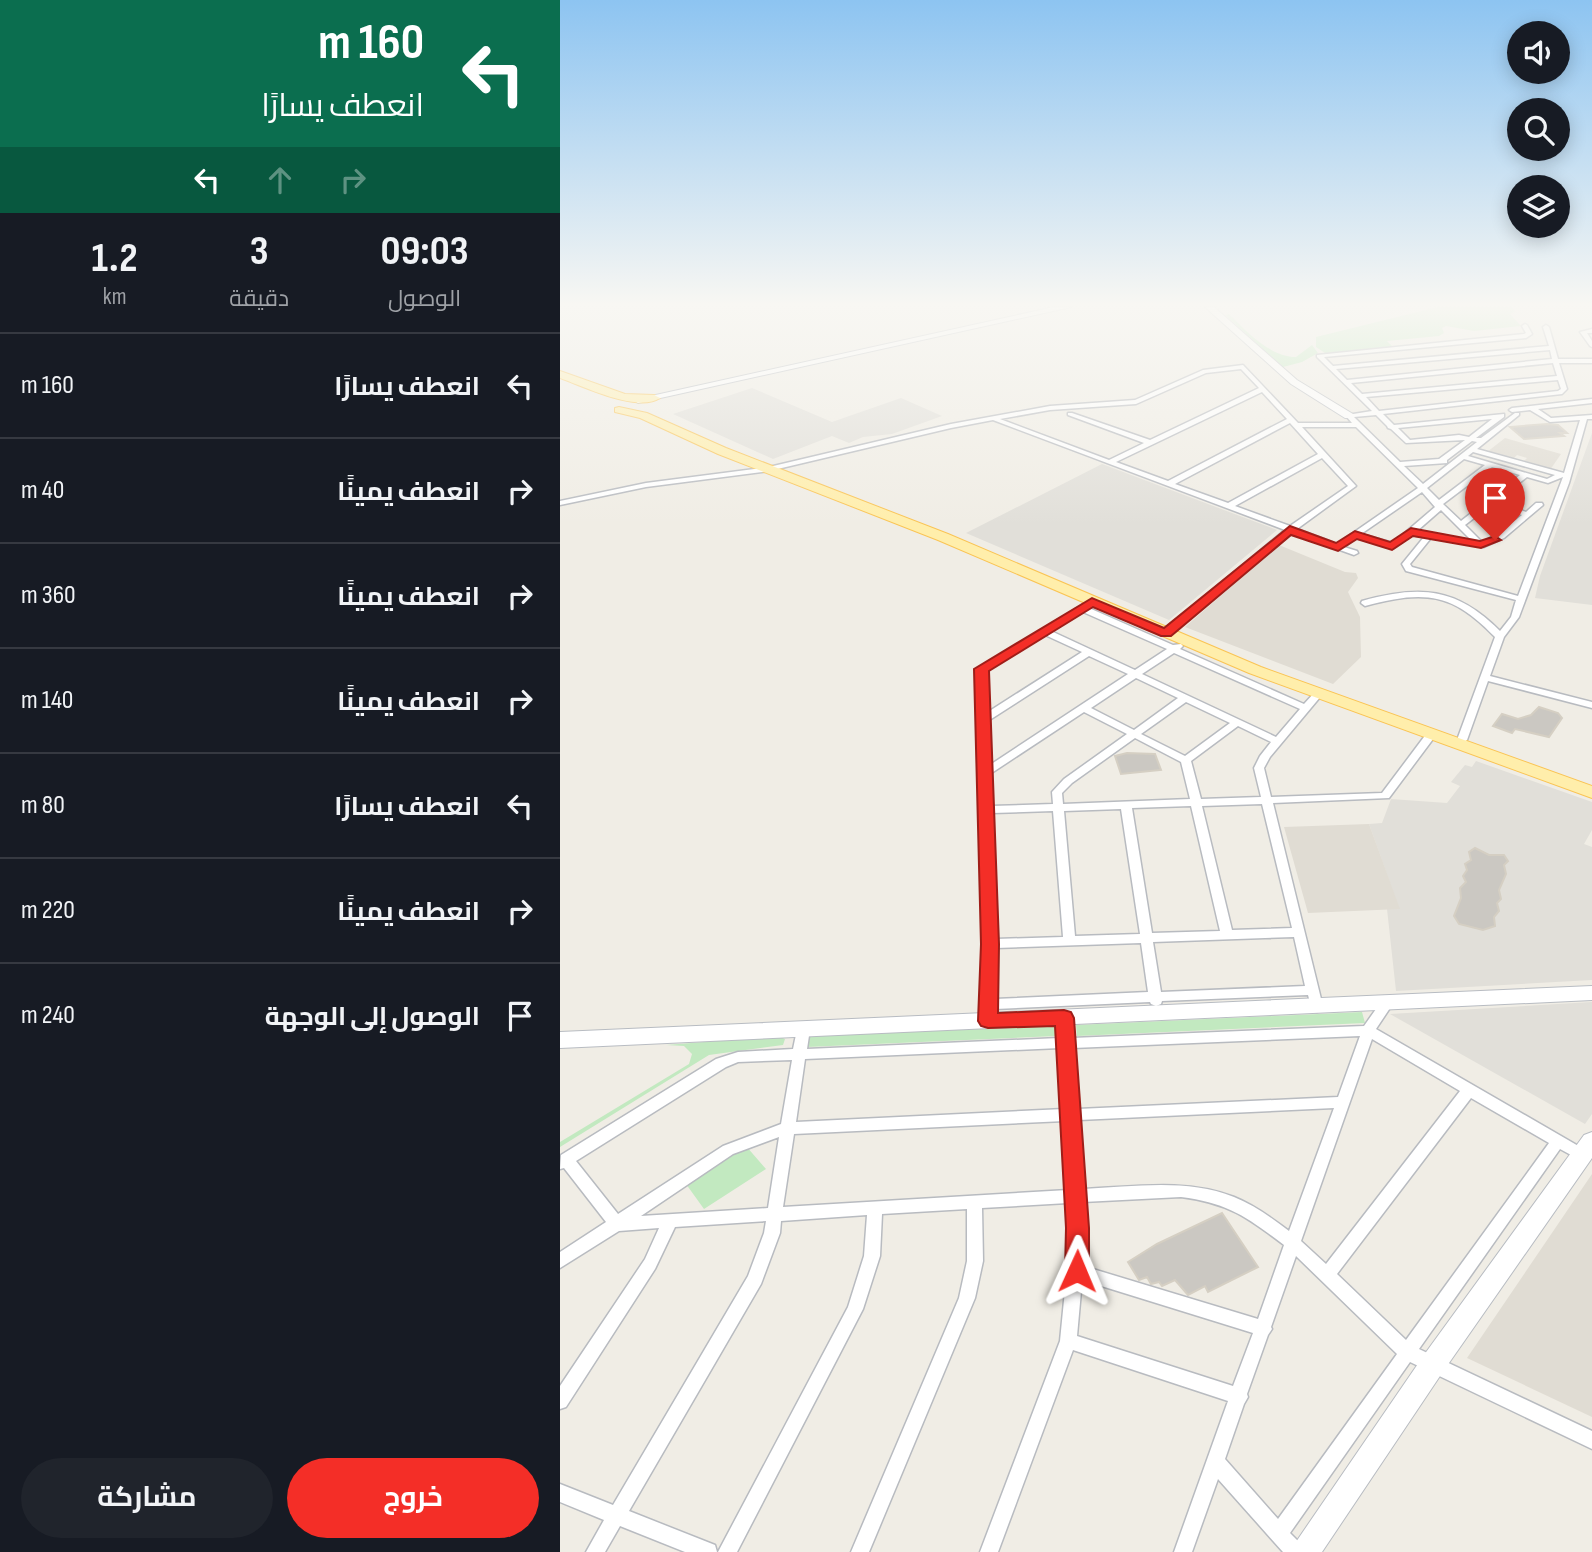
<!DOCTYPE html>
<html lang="ar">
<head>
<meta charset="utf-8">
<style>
  body { margin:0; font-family:"Sofia Sans Condensed",Cairo,sans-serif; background:#20242c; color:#f1f3f6; direction:rtl; height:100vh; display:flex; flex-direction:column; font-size:26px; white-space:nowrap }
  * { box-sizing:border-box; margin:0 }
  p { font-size:23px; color:#9ea1a6 }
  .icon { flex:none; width:38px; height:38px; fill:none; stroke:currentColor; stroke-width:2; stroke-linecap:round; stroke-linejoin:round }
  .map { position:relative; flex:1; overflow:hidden; direction:ltr }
  .details { display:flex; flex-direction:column; background:#171b24; width:560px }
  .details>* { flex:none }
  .guide { background:#0b6e4f; color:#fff; overflow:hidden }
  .buttons { position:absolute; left:947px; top:21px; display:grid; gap:14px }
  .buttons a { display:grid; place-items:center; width:63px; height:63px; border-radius:50%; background:#171b24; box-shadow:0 4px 18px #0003; font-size:35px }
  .pin { position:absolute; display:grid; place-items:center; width:60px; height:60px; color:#fff; margin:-72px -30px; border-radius:50% 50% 50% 0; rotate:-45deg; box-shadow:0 0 7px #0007 }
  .pin .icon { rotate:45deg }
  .me { position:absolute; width:77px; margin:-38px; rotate:1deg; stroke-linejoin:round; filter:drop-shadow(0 0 5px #0008) }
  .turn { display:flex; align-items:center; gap:24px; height:147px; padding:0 21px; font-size:32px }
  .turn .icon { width:91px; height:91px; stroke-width:2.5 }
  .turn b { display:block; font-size:49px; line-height:60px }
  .lanes { display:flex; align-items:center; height:66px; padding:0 21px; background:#0003; justify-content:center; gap:35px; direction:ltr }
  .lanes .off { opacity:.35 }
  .eta { display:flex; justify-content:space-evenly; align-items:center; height:119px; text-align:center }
  .eta b { font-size:42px; font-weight:700; line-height:49px }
  .primary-button { display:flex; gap:14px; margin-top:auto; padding:14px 21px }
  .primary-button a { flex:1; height:80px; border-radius:42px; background:#f42e27; color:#fff; font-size:28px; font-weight:700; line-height:80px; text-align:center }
  .primary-button a+a { background:#20242c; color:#f1f3f6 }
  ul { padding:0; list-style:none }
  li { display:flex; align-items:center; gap:21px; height:105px; padding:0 21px; border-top:2px solid #363941 }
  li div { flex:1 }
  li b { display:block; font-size:26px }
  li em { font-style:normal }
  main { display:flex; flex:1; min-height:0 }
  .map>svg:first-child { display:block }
</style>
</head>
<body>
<main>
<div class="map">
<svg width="1032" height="1552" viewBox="0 0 1032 1552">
  <rect width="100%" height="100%" fill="#f0ede5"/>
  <path fill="#e1dfd9" d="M192,388L272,422L341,398L382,416L332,434L303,437L289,443L272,436L213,459L113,414Z
    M1032,433V605L975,598L980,576Z
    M542,464L717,530L609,620L406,533Z
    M916,761L1032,802V830L1024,844L1032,847V980L836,991L827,909L839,908L809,824L822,823L831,799L887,803L900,786L891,782L905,765L912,767Z
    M1032,1002V1114L1025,1124L830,1014Z"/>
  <path fill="#e0dcd3" d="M945,438L1001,454L990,470L963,462L967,458L957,455L953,459L927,452Z
    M719,545L785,572L796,573L798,578L788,592L800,617L801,657L773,684L625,627Z
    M809,824L840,909L748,913L724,827Z
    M1032,1174V1417L907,1358Z"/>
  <path fill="#c2e9c0" d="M878,307H952L955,311L950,314L961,326L914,331L886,326L882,328L884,333L879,336L827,341L833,347L765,353L756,347V337Z
    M669,314C686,331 710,357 736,357L752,345L758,353L742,362L723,367L665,315Z
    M802,1012L805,1023L517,1036L516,1025Z
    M495,1026L496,1036L247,1047L248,1036Z
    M218,1036L225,1039L223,1045L149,1055L0,1147V1142L129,1064L132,1054L124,1046L106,1045Z
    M186,1146L206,1169L144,1209L126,1184Z"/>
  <path fill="#cbc8c2" stroke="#d5cfc3" stroke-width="2" d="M987,424L998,425L1007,433H1000L1004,436L964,439L950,427Z
    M979,707L998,713L1002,718L989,737L955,729L952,733L933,726L942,714L958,719L971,715Z
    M567,753L595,754L601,770L561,774L555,756Z
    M915,848L929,855H944L948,861L944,865L946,874L939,890L941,899L937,903L939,911L934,917L935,926L923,930L899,924L894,916L901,898L900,888L906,882L903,876L907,870L905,864L911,860L909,852Z
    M662,1213L698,1267L648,1292L645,1286L628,1295L615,1280L602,1286L599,1282L591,1284L587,1277L579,1280L568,1262L597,1244Z"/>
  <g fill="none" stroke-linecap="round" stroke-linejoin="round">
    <g stroke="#b8bbc0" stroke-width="3">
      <path id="street" d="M965,324L967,325L972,334L966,338L764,357L773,366L989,346L983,327L986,325L989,327L998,359H1032V363H999L1007,389L1002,394L823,414L834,425L944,414V417L916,438H921L955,413H959V415L917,449L1004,473L1020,420L990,422L970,410L952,412L949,410L952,408L1032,399V403L978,409L991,418L1032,415V419H1027L1009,483L959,617L944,637L930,676L1032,702V708L928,681L907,740L902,743L897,740L935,637C892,592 864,590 805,606L801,603L802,601C860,585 896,587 940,631L951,617L956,600L846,571L842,564L864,537L852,535L834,548L796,538L784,547L797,551L798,553L794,555L732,533L609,635H603L601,633L603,631L725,530L433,420L391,428L209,471L86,487L0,505V501L86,483L209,467L391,424L490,406L575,400L643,370L683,365L738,423H792L786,416L787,415L812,411L757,357V355L964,334L966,333L962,326ZM990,350L992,359L787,380L776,369ZM993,363L997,376L802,394L791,383ZM681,369L699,388L590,440L512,413H508V415L584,443L549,460L440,419L490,410L576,404L646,373ZM998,380L1001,389L998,391L819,411L806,397ZM702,392L727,419L608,481L556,462ZM816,415L827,426L828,428L831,429L846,443L905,440L879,459L840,462L794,417ZM932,419L909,437L899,435L850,440L838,428ZM730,423L758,454L668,503L615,484ZM742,427H796L858,488L777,544L737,529L796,486ZM912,441L917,442L863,484L844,466L887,463V460ZM913,452L995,475L987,479L908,456ZM762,458L788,486L730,526L675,506ZM904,459L925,465L879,500L867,488ZM932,467L960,475L901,521L883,504ZM967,477L988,483L1003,477L958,596L852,567L850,564L871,538L924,547L944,538L983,505L982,503H976L966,512L936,501ZM862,492L875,507L833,543L801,534ZM931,505L962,515L938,534L922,542L905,525ZM881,510L912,541L857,531Z
        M1032,329V333H1027L1032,341V347L1030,346L1020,332Z
        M532,599L536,602L529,608L613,645L621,644L623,646L620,649L744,704L755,692H761L763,694L761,696L710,757L704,768L711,797L822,793L867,733L871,732L876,735L829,798L713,803L763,1007L762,1010L757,1012L752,1010L748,995L602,1001L601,1004L596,1006L591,1004L590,1002L435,1009V1021L433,1025L428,1026L423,1025C418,1010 424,963 424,944C424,852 419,760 417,669ZM523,612L607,649L575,670L491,631ZM485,635L522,652L428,712L427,670ZM614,653L740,709L716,737L582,674ZM529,656L568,674L430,765L428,721ZM576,678L618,698L574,730L531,708ZM626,702L670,723L625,756L581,734ZM524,712L567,734L504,779L492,792L493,804L431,806L430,774ZM678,726L711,742L700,756L694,768L701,797L641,799L631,761ZM575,738L621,762L630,799L503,804L502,793L512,783ZM702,804L732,928L672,930L642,806ZM631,806L660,931L592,933L572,808ZM561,809L580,934L515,936L504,811ZM493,811L503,937L436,939L432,813ZM734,937L745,986L601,992L593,942ZM581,943L588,992L435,999L436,948Z
        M826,1000L831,1002L832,1005L816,1029L1027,1151L1029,1155L1027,1159L1022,1161L1000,1149L859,1349L1032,1431V1449L850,1362L730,1533L742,1545L744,1552H723L658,1479L632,1552H614L668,1401L513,1350L438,1552H420L500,1341L508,1260V1203L422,1208L423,1261L415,1298L309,1552H291L399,1298L407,1261V1209L322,1214L320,1256L303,1309L177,1552H158L288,1307L304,1256L307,1215L221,1221L220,1233L201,1284L69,1511L155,1545L157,1552H125L60,1526L45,1552H26L44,1520L0,1502V1484L53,1505L188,1276L204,1233L206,1221L115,1227L95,1269L6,1407L0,1409V1386L85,1259L99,1228L59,1231L0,1268V1252L46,1222L4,1168L0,1169L1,1155L156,1059L178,1052L233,1049L238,1025L243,1024L248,1025L250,1029L247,1049L499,1038L498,1018L499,1014L504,1013L509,1014L510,1018L512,1038L804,1026L821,1002ZM800,1036L778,1097L518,1109L513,1048ZM812,1039L900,1091L766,1264L741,1241ZM500,1048L504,1109L236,1122L245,1059ZM232,1060L221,1124L163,1146L58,1214L16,1161L166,1067L178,1062ZM911,1098L989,1143L846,1340L777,1274ZM774,1108L729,1231C712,1218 694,1205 674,1197C626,1178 573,1187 523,1189L519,1120ZM505,1121L508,1190L223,1207L234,1134ZM219,1137L208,1208L81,1216L173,1154ZM621,1197C668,1203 687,1217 724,1245L698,1319L523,1266V1202ZM736,1256L837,1354L718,1519L665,1459L684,1404L688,1397L687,1394L708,1335L712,1329L711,1327ZM522,1280L693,1333L673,1386L517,1336Z"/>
    </g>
    <g stroke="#b8bcc2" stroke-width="2">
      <path id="secondary" d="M494,307H511L78,403L73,400Z
        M645,307H654L737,380L793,414V418H785L731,384Z
        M1032,986V1000L0,1048V1032Z
        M1032,1132V1158L882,1373L762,1552H732L736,1542L864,1355L1024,1135Z"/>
    </g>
    <g stroke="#fac454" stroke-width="2">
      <path id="primary" d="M0,371L65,394L94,395L100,398C78,413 25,387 0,378Z
        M59,407L87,413L166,448L388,534L701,667L1032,786V798L689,673L378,540L158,454L80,418L55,412V408Z"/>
    </g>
    <use href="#street" fill="#fff" fill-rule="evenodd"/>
    <use href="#secondary" fill="#fff" fill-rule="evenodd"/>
    <use href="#primary" fill="#ffeeab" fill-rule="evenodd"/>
  </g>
  <linearGradient id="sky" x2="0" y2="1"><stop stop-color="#8dc4f1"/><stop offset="0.58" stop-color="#f8f7f3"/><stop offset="1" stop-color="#f8f7f3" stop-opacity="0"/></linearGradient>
  <rect width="1032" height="525" fill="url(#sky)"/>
  <path fill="#f42e27" stroke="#9f1e19" stroke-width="2" d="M730,526L776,543L795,531L830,542L851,528L920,541L935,536L941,540L921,548L853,536L832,550L797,539L778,551L731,535L611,636H601L533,607L429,671L439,944L438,1013L504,1010L511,1012L514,1018L529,1228V1271L525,1279L517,1282L508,1279L505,1271L506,1228L495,1026L428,1028L421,1026L418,1021L421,944L414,669L532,598L604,628Z"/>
</svg>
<div class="buttons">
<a><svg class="icon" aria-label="sound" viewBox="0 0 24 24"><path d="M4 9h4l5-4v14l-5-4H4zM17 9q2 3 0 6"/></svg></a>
<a><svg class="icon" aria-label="search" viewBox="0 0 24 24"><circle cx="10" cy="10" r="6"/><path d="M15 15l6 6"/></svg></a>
<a><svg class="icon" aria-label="layers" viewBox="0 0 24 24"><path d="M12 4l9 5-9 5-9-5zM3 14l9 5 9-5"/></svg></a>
</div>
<div class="pin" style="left:935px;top:540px;background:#d93025"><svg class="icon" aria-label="arrive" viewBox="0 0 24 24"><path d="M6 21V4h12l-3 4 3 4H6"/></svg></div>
<svg class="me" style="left:517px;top:1271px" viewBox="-20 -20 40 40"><path d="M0-17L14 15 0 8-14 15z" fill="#f42e27" stroke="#fff" stroke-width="4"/></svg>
</div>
<section class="details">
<div class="guide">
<div class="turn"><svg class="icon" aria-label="left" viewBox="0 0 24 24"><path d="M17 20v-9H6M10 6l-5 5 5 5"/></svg><div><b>160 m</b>انعطف يسارًا</div></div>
<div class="lanes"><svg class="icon" aria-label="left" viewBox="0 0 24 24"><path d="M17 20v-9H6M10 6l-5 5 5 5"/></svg><svg class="icon off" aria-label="ahead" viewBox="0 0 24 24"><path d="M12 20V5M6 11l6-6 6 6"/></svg><svg class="icon off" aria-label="right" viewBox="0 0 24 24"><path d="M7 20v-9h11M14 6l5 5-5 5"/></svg></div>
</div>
<div class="eta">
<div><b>09:03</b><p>الوصول</p></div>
<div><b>3</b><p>دقيقة</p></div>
<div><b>1.2</b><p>km</p></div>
</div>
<ul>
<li><svg class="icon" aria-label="left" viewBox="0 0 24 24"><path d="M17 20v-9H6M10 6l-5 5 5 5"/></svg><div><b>انعطف يسارًا</b></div><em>160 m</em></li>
<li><svg class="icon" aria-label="right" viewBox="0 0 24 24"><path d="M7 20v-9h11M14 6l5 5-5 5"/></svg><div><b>انعطف يمينًا</b></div><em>40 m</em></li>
<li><svg class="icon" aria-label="right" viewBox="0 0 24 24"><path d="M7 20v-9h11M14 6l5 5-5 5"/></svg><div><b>انعطف يمينًا</b></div><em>360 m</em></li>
<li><svg class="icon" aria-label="right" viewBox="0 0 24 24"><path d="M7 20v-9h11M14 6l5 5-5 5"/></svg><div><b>انعطف يمينًا</b></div><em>140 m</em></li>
<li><svg class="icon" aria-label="left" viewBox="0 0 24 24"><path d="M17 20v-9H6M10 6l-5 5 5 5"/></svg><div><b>انعطف يسارًا</b></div><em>80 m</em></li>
<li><svg class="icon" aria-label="right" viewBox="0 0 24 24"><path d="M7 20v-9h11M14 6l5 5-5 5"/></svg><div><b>انعطف يمينًا</b></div><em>220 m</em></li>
<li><svg class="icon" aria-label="arrive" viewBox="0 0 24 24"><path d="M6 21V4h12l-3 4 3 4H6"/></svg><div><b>الوصول إلى الوجهة</b></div><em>240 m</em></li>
</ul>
<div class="primary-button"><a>خروج</a><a>مشاركة</a></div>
</section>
</main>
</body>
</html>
